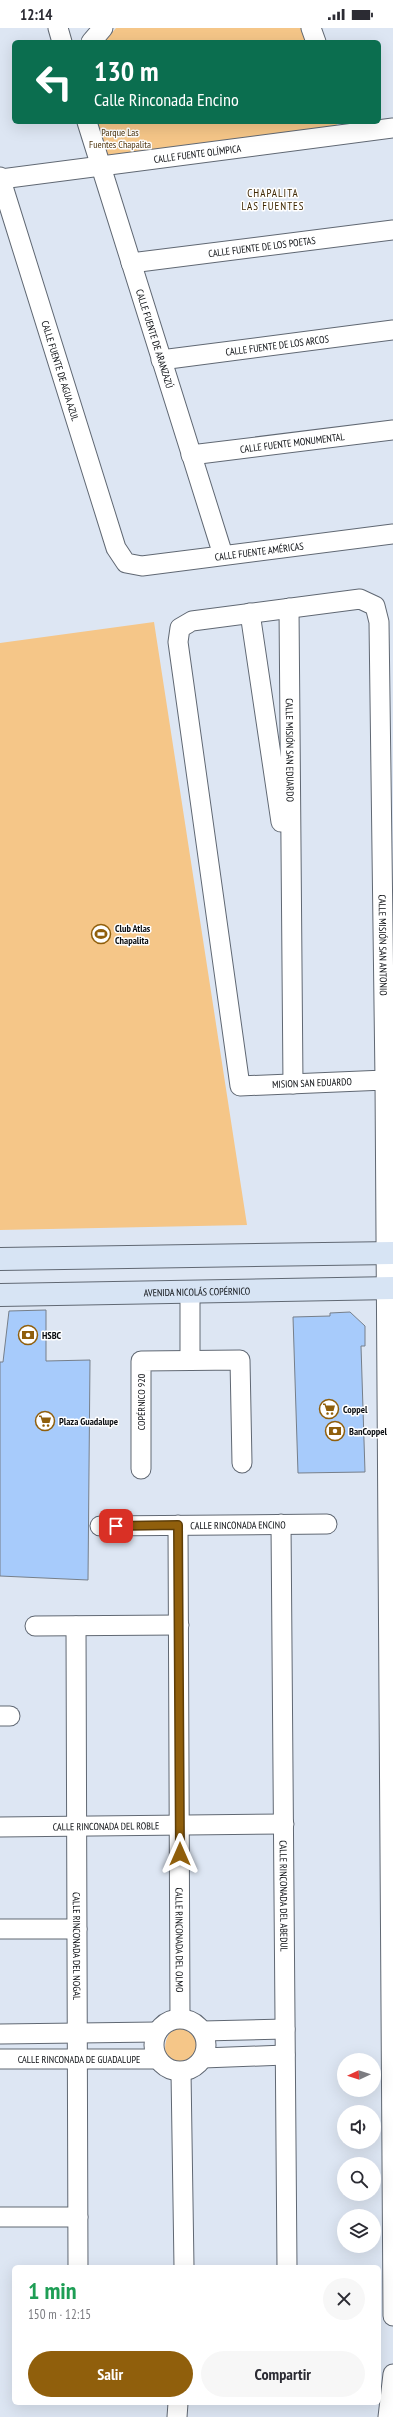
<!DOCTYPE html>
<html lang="es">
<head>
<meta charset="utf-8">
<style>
  body { margin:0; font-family:"PT Sans Narrow",sans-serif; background:#f7f7f7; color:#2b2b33; height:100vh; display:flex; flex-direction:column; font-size:15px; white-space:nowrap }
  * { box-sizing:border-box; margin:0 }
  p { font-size:13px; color:#7c7c81 }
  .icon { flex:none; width:22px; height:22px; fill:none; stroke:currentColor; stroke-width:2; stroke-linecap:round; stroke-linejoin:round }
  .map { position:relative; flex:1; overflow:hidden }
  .side { position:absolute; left:12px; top:2237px; width:369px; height:140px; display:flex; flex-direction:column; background:#fff; border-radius:6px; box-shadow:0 4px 16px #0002 }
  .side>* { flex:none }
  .top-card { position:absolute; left:12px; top:12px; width:369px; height:84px; border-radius:6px; box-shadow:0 4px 16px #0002; background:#0b6e4f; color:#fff; overflow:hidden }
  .needle { width:26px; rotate:266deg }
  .controls { position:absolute; left:337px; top:2025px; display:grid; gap:8px }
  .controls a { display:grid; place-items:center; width:44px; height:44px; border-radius:50%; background:#fff; box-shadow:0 4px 16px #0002; font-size:20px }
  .pin { position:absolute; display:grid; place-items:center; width:34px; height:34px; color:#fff; margin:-17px; border-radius:8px; box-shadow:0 2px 6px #0006 }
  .me { position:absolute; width:44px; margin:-22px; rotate:0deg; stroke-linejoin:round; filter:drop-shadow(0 0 3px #0008) }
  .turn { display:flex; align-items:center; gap:14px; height:84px; padding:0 16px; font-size:18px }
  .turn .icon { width:52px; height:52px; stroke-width:2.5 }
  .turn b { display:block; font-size:28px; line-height:34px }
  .round { display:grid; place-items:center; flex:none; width:42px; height:42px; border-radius:21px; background:#f7f7f7 }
  .overview { display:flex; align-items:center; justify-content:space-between; height:68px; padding:0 16px }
  h1 { font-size:24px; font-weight:700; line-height:30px; color:#1e9e55 }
  .primary-button { display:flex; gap:8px; margin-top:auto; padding:8px 16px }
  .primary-button a { flex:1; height:46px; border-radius:24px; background:#905f0c; color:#fff; font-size:16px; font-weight:700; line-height:46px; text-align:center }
  .primary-button a+a { background:#f7f7f7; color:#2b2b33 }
  .status { display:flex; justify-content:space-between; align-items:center; height:28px; padding:0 20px; background:#fff; direction:ltr }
  .status svg { height:11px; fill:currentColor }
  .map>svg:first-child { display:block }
</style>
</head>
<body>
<div class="status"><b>12:14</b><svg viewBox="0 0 49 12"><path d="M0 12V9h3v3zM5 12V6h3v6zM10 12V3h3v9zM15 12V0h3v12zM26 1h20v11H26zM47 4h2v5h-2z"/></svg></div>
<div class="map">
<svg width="393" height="2389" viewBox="0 0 393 2389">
  <rect width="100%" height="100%" fill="#dde6f3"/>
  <path fill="#f5c688" d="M116,0H307L311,14H104Z
    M96,94H336L338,100L107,128Z
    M154,594L247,1197L0,1202V615Z
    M190,1999L198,2012L199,2020C177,2053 153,2027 172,2001Z"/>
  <path fill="#a7cbfb" stroke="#767f8a" d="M46,1282V1333L90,1332L88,1552L0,1548V1334H3L9,1283Z
    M350,1284L365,1298V1318H361L365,1444L298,1445L293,1289L330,1288V1285Z"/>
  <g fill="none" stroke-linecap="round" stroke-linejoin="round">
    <g stroke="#606873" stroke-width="21">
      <g id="street">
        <path d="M58,0L62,14"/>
        <path d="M311,0L316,14"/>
        <path d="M91,14L103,0"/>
        <path id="s1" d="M87,94L223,527"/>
        <path id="s2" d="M0,149L116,520L126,535L142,538L393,506"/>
        <path id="s3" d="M1,151L393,100"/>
        <path id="s4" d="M131,235L393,202"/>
        <path id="s5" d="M161,332L393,302"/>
        <path id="s6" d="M191,427L393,402"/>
        <path id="s7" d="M289,580L293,1056"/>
        <path d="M250,585L281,794"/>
        <path id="s8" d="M385,1052L240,1058L178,614L180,600L192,593L360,571L375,578L379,594L385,1052L393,2288"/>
        <path d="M190,1332V1263"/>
        <path d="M141,1441V1333L240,1332L242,1435"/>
        <path id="s9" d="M281,1496L287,2239"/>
        <path id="s10" d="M178,1497L180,1990"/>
        <path id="s11" d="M100,1498L327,1496"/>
        <path d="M35,1598L179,1597"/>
        <path id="s12" d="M76,1598L78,2239"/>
        <path d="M0,1688H10"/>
        <path id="s13" d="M0,1799L284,1796"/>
        <path d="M0,1901H77"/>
        <circle cx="180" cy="2017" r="26"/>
        <path d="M203,2003L285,2001"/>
        <path d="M0,2006L157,2004"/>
        <path d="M203,2030L285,2027"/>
        <path id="s14" d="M0,2031H157"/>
        <path d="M181,2044L184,2239"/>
        <path d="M0,2189H78"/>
        <path d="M177,2389L178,2375"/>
        <path d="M388,2389L393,2346"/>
      </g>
    </g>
    <g stroke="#606873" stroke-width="24">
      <g id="secondary">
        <path d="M0,1231L393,1225"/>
        <path id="s15" d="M0,1267L393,1260"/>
      </g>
    </g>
    <use href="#street" stroke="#fff" stroke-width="19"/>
    <use href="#secondary" stroke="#d7e4f4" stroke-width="22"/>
  </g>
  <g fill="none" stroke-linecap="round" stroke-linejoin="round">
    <g stroke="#5e3e08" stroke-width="10">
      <path id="route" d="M116,1498L178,1497L180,1826"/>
    </g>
    <use href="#route" stroke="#905f0c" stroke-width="7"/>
  </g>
  <defs>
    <g id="stadium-ring" transform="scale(1)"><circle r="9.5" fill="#fff" stroke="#905f0c" stroke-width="1.5"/><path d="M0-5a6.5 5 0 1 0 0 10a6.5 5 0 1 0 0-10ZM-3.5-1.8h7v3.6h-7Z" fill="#905f0c"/></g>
    <g id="bank-ring" transform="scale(1)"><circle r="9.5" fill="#fff" stroke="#905f0c" stroke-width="1.5"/><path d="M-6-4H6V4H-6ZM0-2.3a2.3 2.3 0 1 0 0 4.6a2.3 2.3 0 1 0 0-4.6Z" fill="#905f0c"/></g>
    <g id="supermarket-ring" transform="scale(1)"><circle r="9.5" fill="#fff" stroke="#905f0c" stroke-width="1.5"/><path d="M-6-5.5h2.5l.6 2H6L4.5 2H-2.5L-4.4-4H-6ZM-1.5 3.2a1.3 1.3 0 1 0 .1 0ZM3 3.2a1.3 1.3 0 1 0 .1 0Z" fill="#905f0c"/></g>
  </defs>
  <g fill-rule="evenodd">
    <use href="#stadium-ring" x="101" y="906"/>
    <use href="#bank-ring" x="28" y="1307"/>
    <use href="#supermarket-ring" x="329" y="1381"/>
    <use href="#supermarket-ring" x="45" y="1393"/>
    <use href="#bank-ring" x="335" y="1403"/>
  </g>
  <g text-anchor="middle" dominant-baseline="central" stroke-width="3" stroke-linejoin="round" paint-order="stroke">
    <g font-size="10" fill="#4e350f" stroke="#fff">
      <text x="120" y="104">Parque Las<tspan x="120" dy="12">Fuentes Chapalita</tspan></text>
    </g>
    <g font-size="10" fill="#0a0d11" stroke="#fff">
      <text stroke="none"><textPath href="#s3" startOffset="198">CALLE FUENTE OLÍMPICA</textPath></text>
      <text stroke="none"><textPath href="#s4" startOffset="132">CALLE FUENTE DE LOS POETAS</textPath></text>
      <text stroke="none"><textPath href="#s1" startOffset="227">CALLE FUENTE DE ARANZAZÚ</textPath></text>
      <text stroke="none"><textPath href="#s5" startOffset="117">CALLE FUENTE DE LOS ARCOS</textPath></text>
      <text stroke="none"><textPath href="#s2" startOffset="203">CALLE FUENTE DE AGUA AZUL</textPath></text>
      <text stroke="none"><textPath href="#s6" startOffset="102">CALLE FUENTE MONUMENTAL</textPath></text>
      <text stroke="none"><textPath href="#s2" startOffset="541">CALLE FUENTE AMÉRICAS</textPath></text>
      <text stroke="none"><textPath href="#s7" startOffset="142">CALLE MISIÓN SAN EDUARDO</textPath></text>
      <text stroke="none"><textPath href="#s8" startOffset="1147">CALLE MISIÓN SAN ANTONIO</textPath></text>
      <text transform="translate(312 1055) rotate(-2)">MISION SAN EDUARDO</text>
      <text stroke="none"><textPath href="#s15" startOffset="197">AVENIDA NICOLÁS COPÉRNICO</textPath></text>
      <text transform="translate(141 1374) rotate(-90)">COPÉRNICO 920</text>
      <text stroke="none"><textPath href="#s11" startOffset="138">CALLE RINCONADA ENCINO</textPath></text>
      <text stroke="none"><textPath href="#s13" startOffset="106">CALLE RINCONADA DEL ROBLE</textPath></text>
      <text stroke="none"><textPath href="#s9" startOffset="372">CALLE RINCONADA DEL ABEDUL</textPath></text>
      <text stroke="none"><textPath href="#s10" startOffset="415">CALLE RINCONADA DEL OLMO</textPath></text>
      <text stroke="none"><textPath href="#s12" startOffset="320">CALLE RINCONADA DEL NOGAL</textPath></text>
      <text stroke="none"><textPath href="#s14" startOffset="79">CALLE RINCONADA DE GUADALUPE</textPath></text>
    </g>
    <g font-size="10" font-weight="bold" fill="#0a0d11" stroke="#fff" text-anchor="start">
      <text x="115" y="900">Club Atlas<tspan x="115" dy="12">Chapalita</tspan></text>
      <text x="42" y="1307">HSBC</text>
      <text x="343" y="1381">Coppel</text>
      <text x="59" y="1393">Plaza Guadalupe</text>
      <text x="349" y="1403">BanCoppel</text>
    </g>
    <g font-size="11" letter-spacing="1" fill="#3e2702" stroke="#fff">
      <text x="273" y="165">CHAPALITA<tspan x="273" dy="13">LAS FUENTES</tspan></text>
    </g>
  </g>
</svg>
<div class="controls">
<a><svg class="needle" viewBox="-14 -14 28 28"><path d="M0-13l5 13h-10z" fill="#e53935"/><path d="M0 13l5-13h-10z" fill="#7c7c81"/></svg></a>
<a><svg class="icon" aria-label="sound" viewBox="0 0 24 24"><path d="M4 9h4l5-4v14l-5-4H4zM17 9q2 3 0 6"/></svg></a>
<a><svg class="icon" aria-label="search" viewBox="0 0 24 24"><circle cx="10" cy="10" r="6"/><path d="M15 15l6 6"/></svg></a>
<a><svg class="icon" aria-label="layers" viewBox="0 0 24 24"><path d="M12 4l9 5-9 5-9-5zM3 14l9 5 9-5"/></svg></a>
</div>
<div class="pin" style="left:116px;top:1498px;background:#d93025"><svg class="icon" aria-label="arrive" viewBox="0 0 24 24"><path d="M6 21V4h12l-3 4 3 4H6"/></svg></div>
<svg class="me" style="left:180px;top:1826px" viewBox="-20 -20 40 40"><path d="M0-17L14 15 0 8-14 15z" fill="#905f0c" stroke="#fff" stroke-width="4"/></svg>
<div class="top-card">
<div class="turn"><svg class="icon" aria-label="left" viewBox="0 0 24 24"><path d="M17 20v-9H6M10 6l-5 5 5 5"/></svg><div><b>130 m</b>Calle Rinconada Encino</div></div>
</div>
<section class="side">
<div class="overview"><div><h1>1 min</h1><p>150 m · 12:15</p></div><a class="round"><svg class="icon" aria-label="close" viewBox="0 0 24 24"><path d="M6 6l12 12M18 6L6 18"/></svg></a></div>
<div class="primary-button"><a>Salir</a><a>Compartir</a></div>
</section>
</div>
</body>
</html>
